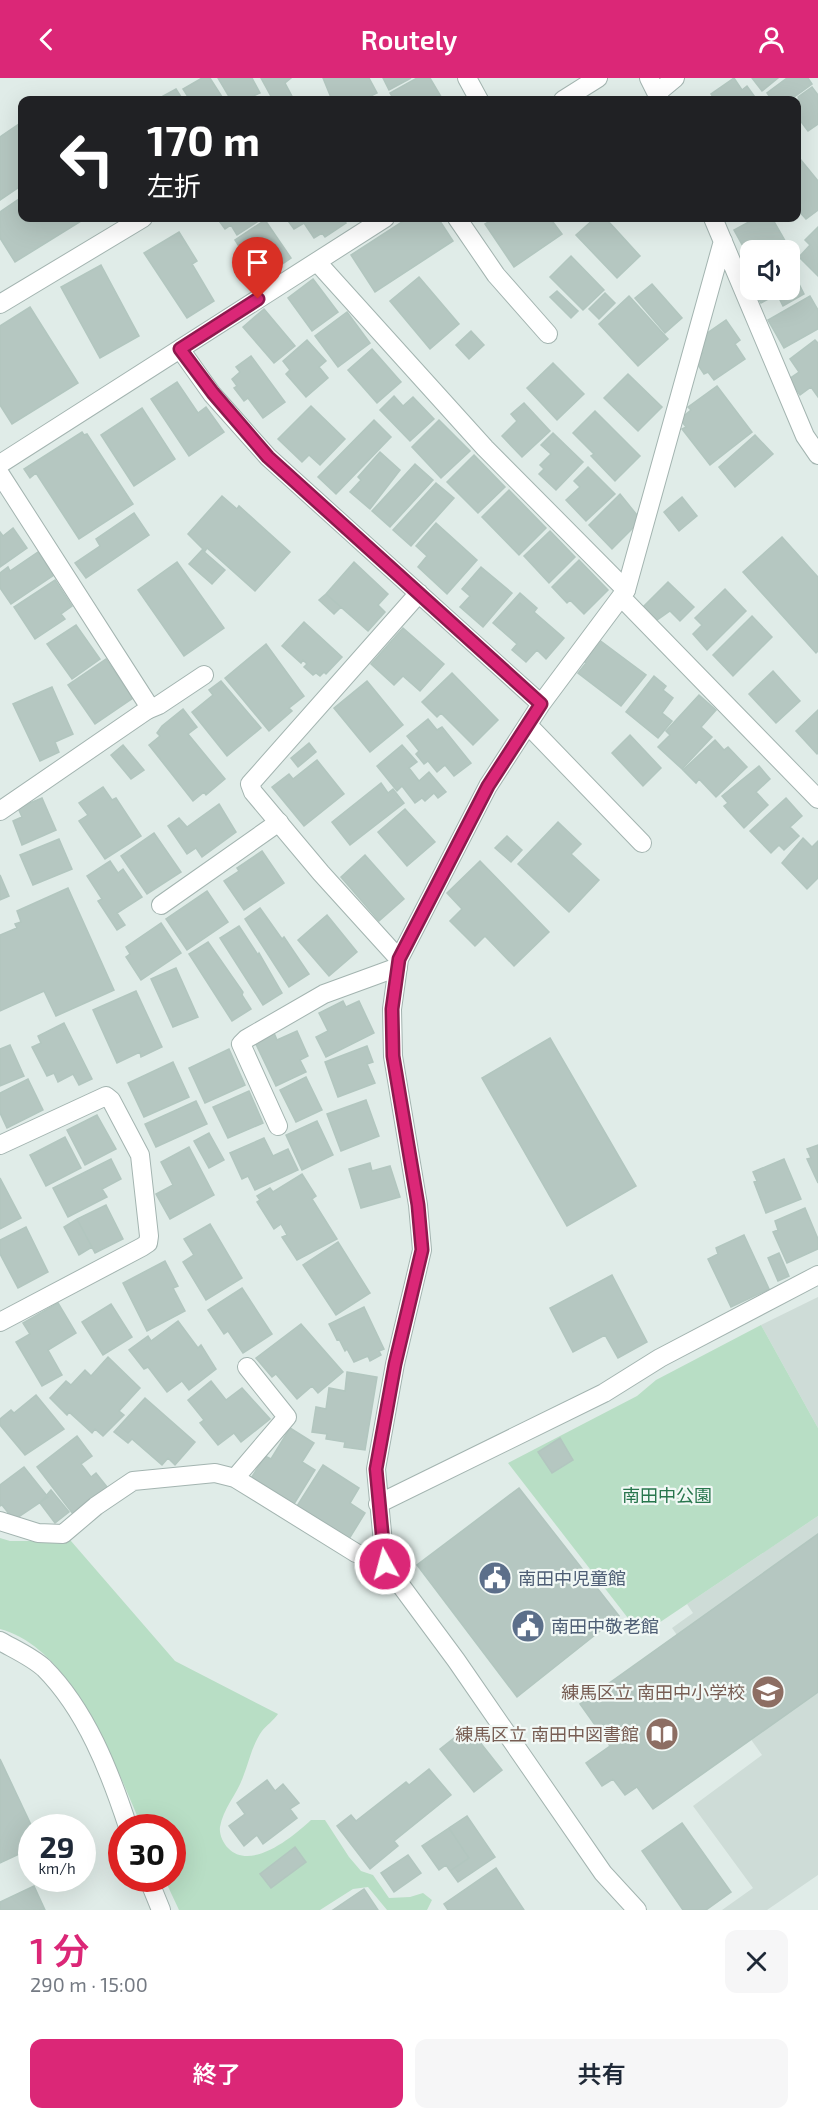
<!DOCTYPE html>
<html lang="ja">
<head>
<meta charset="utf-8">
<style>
  body { margin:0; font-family:"Exo 2","Noto Sans JP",sans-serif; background:#f6f6f7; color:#1f2937; height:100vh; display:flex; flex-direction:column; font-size:22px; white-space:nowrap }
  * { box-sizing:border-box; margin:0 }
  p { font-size:20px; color:#747a83 }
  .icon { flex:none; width:33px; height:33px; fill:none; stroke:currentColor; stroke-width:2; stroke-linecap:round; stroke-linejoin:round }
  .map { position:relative; height:1832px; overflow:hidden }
  .drawer { display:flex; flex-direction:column; background:#fff; flex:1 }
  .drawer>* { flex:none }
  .banner { position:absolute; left:18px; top:18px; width:783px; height:126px; border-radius:12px; box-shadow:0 6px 24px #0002; background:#202124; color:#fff; overflow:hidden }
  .buttons { position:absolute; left:740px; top:162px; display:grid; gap:12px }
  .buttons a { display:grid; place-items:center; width:60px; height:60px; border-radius:12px; background:#fff; box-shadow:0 6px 24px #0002; font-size:30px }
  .speed { position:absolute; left:18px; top:1736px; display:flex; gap:12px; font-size:30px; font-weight:700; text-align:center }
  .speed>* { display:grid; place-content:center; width:78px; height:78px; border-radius:50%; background:#fff; box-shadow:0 6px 24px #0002; line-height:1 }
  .speed small { font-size:15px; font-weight:400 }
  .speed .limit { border:9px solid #d22; background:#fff; color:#111 }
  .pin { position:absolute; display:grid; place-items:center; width:51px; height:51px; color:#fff; margin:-62px -26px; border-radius:50% 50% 50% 0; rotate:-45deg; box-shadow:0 0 6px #0007 }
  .pin .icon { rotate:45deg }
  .me { position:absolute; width:66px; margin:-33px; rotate:353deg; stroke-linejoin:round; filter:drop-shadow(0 0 4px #0008) }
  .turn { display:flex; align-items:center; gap:21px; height:126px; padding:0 30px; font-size:27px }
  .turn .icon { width:78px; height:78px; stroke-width:2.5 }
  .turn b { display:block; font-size:42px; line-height:51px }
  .round { display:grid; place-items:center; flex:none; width:63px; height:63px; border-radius:12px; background:#f6f6f7 }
  .summary { display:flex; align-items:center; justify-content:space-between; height:102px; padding:0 30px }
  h1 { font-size:36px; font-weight:600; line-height:45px; color:#db2777 }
  .primary-button { display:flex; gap:12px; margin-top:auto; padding:12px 30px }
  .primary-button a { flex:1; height:69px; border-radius:12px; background:#db2777; color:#fff; font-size:24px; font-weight:600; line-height:69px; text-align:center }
  .primary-button a+a { background:#f6f6f7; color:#1f2937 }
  header { display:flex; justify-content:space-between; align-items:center; height:78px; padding:0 30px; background:#db2777; color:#fff; font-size:27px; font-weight:600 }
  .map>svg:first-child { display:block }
</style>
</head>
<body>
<header><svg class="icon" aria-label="back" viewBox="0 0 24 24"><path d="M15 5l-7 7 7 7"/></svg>Routely<svg class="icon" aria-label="person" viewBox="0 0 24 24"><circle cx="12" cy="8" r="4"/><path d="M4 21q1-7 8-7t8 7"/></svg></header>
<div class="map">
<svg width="818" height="1832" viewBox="0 0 818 1832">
  <rect width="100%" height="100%" fill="#e0ece8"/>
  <path fill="#cedcd7" d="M818,1219V1350L761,1247Z
    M818,1438V1797L767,1832H722L753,1810L693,1728L762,1677L672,1550L693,1535L687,1526Z"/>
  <path fill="#b8dec5" d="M761,1247L818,1350V1438L641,1557L508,1385L637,1318L656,1302Z
    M0,1460L10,1463H71L175,1583L278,1636C273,1643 267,1647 262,1653C252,1667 249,1684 243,1699C237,1716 223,1731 220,1749C219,1756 223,1765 228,1770C251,1794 294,1758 311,1742H325L349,1779L361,1793L373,1797L389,1820L410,1819L423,1815L432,1822L427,1832H387L368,1809L353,1811L320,1832H179L164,1800H172V1749H142C115,1687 73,1570 0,1551Z"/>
  <path fill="#b5c7c1" stroke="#b2c6bf" stroke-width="1.5" d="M202,0H210L224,22H190L183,11Z
    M218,0H252L260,15L253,18L256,22H231Z
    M261,0H291L285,5L294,22H273Z
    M323,0H369L377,15L363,22H354L351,18L342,22H332Z
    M383,0H411L389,12Z
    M417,0H430L443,22H394L390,15Z
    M734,0L742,12L747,8L757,22H715L711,16Z
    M752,0H778L762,13Z
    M787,0H808L812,6L790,22H772L767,15Z
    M812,9L818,17V46L808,53L796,37V24L799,22L798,19Z
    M176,11L183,22H156Z
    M22,44V107L0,122V59Z
    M796,76L818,103V132L806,141L796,130Z
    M22,119V140H86L15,184L0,160V134Z
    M217,140H263L237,157L231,147L225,151Z
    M286,140H343L346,145L325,159L322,155L314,160L304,145L294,151Z
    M408,140H438L453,163L375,214L351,177Z
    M495,140H550L562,156L514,189L485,146Z
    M595,140H614L609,144L640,178L617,200L576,157Z
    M756,140H772L788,168L780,172H750V181L734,152Z
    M265,142L291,180L262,200L256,191L250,195L238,176L242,173L235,162Z
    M818,149V198L799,179L810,167L805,162Z
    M179,154L197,183L192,186L214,223L187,240L144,175Z
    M571,178L604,212L583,232L550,199Z
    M101,187L139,258L100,280L61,209Z
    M419,199L459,246L430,271L390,223Z
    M313,201L338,234L312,253L288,220Z
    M798,204L804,216L783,228L777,216Z
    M652,206L682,240L665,255L635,220Z
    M753,212H785L761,225Z
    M557,213L578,233L571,240L550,219Z
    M605,215L615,225L599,241L589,231Z
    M629,218L668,261L638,288L599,246Z
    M810,218L818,232V251L784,270L768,242Z
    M30,229L78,305L12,346L0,327V248Z
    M264,231L295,268L274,285L243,249Z
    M347,234L370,265L338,289L315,258Z
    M726,242L740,262L735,266L745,281L714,302L708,294L704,296L694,281L703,275L697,269L706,262L703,258Z
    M471,253L484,267L469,281L456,267Z
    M307,262L326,283L319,289L328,300L306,319L286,296L290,292L283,283Z
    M815,262L818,265V319L811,309L800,317L789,301L799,294L790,281Z
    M372,271L401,304L377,325L348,292Z
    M251,278L285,324L263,340L248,320L244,323L234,310L237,308L232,301L240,294L236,289Z
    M553,285L584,316L557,342L527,310Z
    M628,296L662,329L638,353L604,320Z
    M177,304L198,335L206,329L224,354L189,378L151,321Z
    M717,308L752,354L710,387L682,351L686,349L680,341L691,332L688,329Z
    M394,318L403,328L413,319L434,341L410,363L380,332Z
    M524,325L550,353L522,379L502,358L517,343L511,336Z
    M311,328L345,361L320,387L309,377L302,384L278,361Z
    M142,330L175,381L134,408L101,357Z
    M595,333L640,378L615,403L591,378L594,376L573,355Z
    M374,342L391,359L336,416L318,399Z
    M439,342L470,373L441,400L412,369Z
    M82,354L84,357L87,356L133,426L79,461L36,395L30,400L24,391Z
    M553,355L583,384L556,412L539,396L544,391L540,387L551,376L541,367Z
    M755,357L773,376L735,409L719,389Z
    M380,374L400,392L370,431L350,414L361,402L358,399Z
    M474,377L505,409L478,435L447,404Z
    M415,386L433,402L390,449L372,433Z
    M588,389L615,416L586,443L566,422L580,409L574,403Z
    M436,405L454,420L411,468L393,452Z
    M509,412L546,450L519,477L482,439Z
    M620,416L641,442L612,471L589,447Z
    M222,418L237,431L239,428L290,474L255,513L207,470L205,473L188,456Z
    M682,419L697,438L679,453L664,434Z
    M134,435L149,457L86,500L75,485L100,468L96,461Z
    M436,445L477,482L447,516L418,489L427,478L416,468Z
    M13,450L27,470L0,489V454L3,458Z
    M550,453L575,479L549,505L524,478Z
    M782,459L818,499V573L816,575L743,494Z
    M202,472L225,492L212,506L189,486Z
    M38,474L54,497L11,526L0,510V495L8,489L10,493Z
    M579,482L608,512L584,536L570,522L567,525L552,509Z
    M177,484L224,550L184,578L138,512Z
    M354,484L388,516L378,527L385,534L368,553L326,516Z
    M481,489L512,515L483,549L460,529L470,518L462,511Z
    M55,502L72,528L61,536L65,541L35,561L14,529Z
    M668,504L694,529L680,543L670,533L657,542L643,529Z
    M725,511L746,533L707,572L693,556L702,547L695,540Z
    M520,515L537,530L534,534L564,560L546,581L537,572L526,584L512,572L517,566L493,545Z
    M326,516L341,529L334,536L319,522Z
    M752,538L772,559L733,598L713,577Z
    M304,544L342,579L326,596L324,594L320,598L316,595L313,597L304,589L307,586L303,582L301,585L282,568Z
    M76,547L100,581L72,601L47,566Z
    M403,550L444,586L420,613L403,598L394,607L371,586Z
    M598,561L646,597L621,628L578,595L586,585L582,582Z
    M266,566L304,618L289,630L292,633L269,653L225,600Z
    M106,581L133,620L95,646L68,607Z
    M773,593L800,623L776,645L749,616Z
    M452,595L498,642L473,667L441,635L437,639L422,624Z
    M654,598L666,608L663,612L673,620L662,635L672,643L658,660L626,634Z
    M221,603L261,650L227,678L192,634L213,617L209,612Z
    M367,603L403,647L370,674L334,630Z
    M52,609L73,656L55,664L59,674L40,683L13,626Z
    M699,617L716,632L701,649L712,659L682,691L658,669L670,657L666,653Z
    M183,631L197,649L188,656L225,701L206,717L204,714L193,723L149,667L160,658L157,655L162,648Z
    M818,632V675L817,676L796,653Z
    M428,641L437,652L442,649L471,685L454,698L445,687L437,694L428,683L424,686L416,676L419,673L407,658Z
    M630,657L661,690L643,708L612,675Z
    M715,662L724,672L728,669L747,689L716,719L699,701L696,705L683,692Z
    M309,665L316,674L298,689L291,680Z
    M123,667L144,692L131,701L111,677Z
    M402,667L417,684L409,690L419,703L429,694L446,714L438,720L434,715L425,723L422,720L415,725L402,708L397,713L377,688Z
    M317,682L344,716L304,748L272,709L289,696L293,701Z
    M759,688L770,701L756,714L768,727L744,750L724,728L728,725L722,718Z
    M381,705L388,715L393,711L404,725L350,767L332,744Z
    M103,709L112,722L116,720L141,758L105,781L79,743L88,737L79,725Z
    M42,720L56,752L22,767L13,743L22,739L18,730Z
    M786,720L802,738L790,749L799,758L784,772L779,767L771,775L750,753Z
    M219,726L236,754L202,779L196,770L187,776L168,748L179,740L187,749Z
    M405,731L435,764L407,788L378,754Z
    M558,744L581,766L571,776L599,802L569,834L518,786Z
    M154,755L181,794L147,816L121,778Z
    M507,758L522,772L511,784L495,770Z
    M803,760L812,769L818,763V800L807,811L782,785Z
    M59,761L72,791L33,807L20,777Z
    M262,773L284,805L244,832L224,803L239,793L237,790Z
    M365,777L404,821L379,843L341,799Z
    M110,783L118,795L123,791L142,819L117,835L125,847L117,852L98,823L102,821L87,798Z
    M480,783L549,854L514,888L485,858L475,868L450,843L462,831L447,815Z
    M0,797L9,818L0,822Z
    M68,810L114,912L56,938L44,913L0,933V857L17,850L15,846L21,844L17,833Z
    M207,813L228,844L187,872L166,841Z
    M260,830L282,861L284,859L309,896L289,909L245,841Z
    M327,837L357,874L329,898L298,862Z
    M161,845L181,875L141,902L126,879L130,876L126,869Z
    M239,848L258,877L259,875L282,915L263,927L220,860Z
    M208,864L243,914L242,917L251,931L232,943L189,876Z
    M176,890L198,939L173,949L151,901Z
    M136,913L162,969L141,979L140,974L117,985L93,932Z
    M343,923L346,929L359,923L374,955L326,979L316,959L328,953L319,935Z
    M64,945L92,1001L79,1007L73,996L58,1004L54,995L47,998L32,969L41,965L38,958Z
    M297,953L308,978L300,982L306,994L276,1008L255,964L274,955L277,962Z
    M550,960L636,1108L567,1148L482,1000Z
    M10,967L24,998L0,1008V971Z
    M367,968L373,984L367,986L375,1005L338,1019L325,984Z
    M229,971L245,1007L205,1025L189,990Z
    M173,984L189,1019L144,1039L128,1005Z
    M306,999L322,1032L296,1044L280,1012Z
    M28,1001L43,1032L7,1050L0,1035V1015Z
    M249,1013L263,1045L228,1060L213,1029Z
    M366,1022L379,1058L341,1073L327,1036Z
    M196,1023L207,1046L156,1069L145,1046Z
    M97,1037L116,1071L85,1087L67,1052Z
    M317,1043L333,1077L302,1092L286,1057Z
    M209,1055L224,1082L209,1090L194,1063Z
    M65,1059L81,1090L46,1108L30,1077Z
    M264,1060L273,1078L288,1071L298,1092L255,1112L248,1098L242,1101L230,1075Z
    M818,1067V1105L807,1081L811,1080L807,1071Z
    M189,1069L214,1117L170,1141L156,1116L173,1107L161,1084Z
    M111,1081L121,1101L102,1111L107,1119L68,1139L53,1110Z
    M784,1081L801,1121L766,1135L754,1104L757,1103L753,1094Z
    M370,1085L372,1093L390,1088L400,1119L361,1130L349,1091Z
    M302,1096L316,1118L312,1121L337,1161L297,1182L282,1159L287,1157L281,1146L274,1151L257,1124L260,1122L257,1118L270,1110L273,1114Z
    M0,1100L21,1140L0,1151Z
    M106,1127L123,1161L95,1175L77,1141Z
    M805,1130L818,1161V1171L787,1185L773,1154L778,1152L775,1143Z
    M77,1141L92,1169L79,1177L64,1149Z
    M210,1146L242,1200L206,1222L183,1184L194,1177L184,1161Z
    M26,1149L48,1194L18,1210L0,1176V1162Z
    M744,1157L769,1211L731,1229L708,1181L718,1176L716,1170Z
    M338,1164L370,1215L336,1237L303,1187Z
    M779,1175L789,1198L778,1203L768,1180Z
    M165,1183L178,1208L173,1210L185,1233L147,1253L123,1205Z
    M612,1197L647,1264L618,1280L605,1257L573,1274L550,1230Z
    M242,1210L272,1256L243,1275L228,1253L224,1256L208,1232Z
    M58,1225L76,1255L48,1272L62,1297L42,1308L16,1264L30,1256L23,1245Z
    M111,1226L132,1259L103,1277L82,1244Z
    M364,1229L384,1271L379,1273L381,1277L370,1283L368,1278L354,1284L347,1271L345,1273L339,1261L337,1262L329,1246Z
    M178,1243L198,1270L201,1267L216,1291L189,1312L182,1303L167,1314L148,1289L144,1291L129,1272L148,1258L151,1263Z
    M301,1246L343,1294L318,1315L312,1308L297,1321L276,1296L272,1299L256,1280Z
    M108,1279L140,1310L119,1333L124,1337L103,1358L95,1351L92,1355L69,1334L67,1337L50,1320L66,1303L71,1307L85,1292L91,1298Z
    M347,1294L377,1299L365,1372L344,1369L345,1364L326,1361L327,1356L312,1354L316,1329L326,1331L329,1310L345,1313Z
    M211,1303L226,1322L242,1310L270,1341L241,1364L234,1355L218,1367L200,1345L204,1342L188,1322Z
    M36,1317L64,1351L25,1377L0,1347V1341L11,1332L14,1335Z
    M145,1320L195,1364L175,1387L168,1380L162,1387L132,1361L128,1365L114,1354Z
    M290,1350L314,1365L302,1384L315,1392L294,1426L250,1402L265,1378L271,1381Z
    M77,1358L92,1378L81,1386L91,1399L96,1395L107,1409L73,1436L37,1389Z
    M560,1360L573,1382L552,1395L538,1374Z
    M323,1387L359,1410L350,1425L365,1435L349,1461L297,1428Z
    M24,1389L48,1419L14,1442L2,1427L0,1428V1407Z
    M519,1410L619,1538L517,1619L417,1487Z
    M51,1412L69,1434L55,1445L40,1425Z
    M818,1456V1614L653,1731L637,1709L625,1717L613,1701L602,1708L586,1685L610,1668L580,1626Z
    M468,1649L502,1692L474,1714L440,1671Z
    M0,1681L32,1749V1770L0,1785Z
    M429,1691L451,1717L394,1763L398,1768L370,1791L337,1748L351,1737L356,1743L406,1704L409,1707Z
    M267,1702L275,1713L283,1706L299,1725L290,1731L297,1740L263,1766L257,1757L244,1768L229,1748L245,1736L237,1725Z
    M467,1738L495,1779L458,1804L450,1793L469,1780L449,1750Z
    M682,1745L731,1814L706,1832H683L642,1773Z
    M449,1750L469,1780L450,1793L446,1787L439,1792L422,1768Z
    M295,1769L306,1784L271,1810L260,1796Z
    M408,1777L421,1795L394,1814L381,1795Z
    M496,1790L524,1832H448L444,1826Z
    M34,1808L45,1832H0V1824Z
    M364,1811L378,1832H333Z"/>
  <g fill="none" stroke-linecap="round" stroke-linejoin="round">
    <g stroke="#a3b4b0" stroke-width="20">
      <path id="lane" d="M467,0L479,22
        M457,140L496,197L548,256
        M317,184L485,370L626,512
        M622,520L818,721
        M147,632L159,627L204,597
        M528,647L642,765
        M161,827L279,744
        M278,1048L241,966L246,961L324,916L398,889
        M0,1067L106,1018L111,1022L140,1077L149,1158L148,1165L142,1169L0,1244
        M235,1400L287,1339L247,1289"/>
    </g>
    <g stroke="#a3b4b0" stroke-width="20">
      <path id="street" d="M649,0L660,22
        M657,15L675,0
        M563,22L598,0
        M713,140L805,358L818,377
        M0,226L143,140
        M180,271L212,316L268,379L541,626
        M0,386L385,140
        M0,396L147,625V632L0,733
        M399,881L321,795L253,714L250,706L419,515
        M378,1426L604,1315L660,1280L818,1197
        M0,1443L38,1455L63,1456L96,1428L133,1403L215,1395L235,1400L356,1475L385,1486L456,1582L603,1795L637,1832
        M385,1486L376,1391L395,1286L422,1172L418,1127L393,978L392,931L399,881L488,708L541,626L626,512L723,163
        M0,1563C14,1571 32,1579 44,1590C86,1632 110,1694 128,1749
        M148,1800L161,1832"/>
    </g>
    <use href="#lane" stroke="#fff" stroke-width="18"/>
    <use href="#street" stroke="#fff" stroke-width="18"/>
  </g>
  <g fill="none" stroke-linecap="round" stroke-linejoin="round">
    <g stroke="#8e194d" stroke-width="15">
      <path id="route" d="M258,221L180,271L213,315L268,379L541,626L488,708L399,881L392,931L393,978L418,1127L422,1172L395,1286L376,1391L385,1486"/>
    </g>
    <use href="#route" stroke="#db2777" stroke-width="10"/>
  </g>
  <defs>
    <g id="civic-disc" transform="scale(1.725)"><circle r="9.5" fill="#5c6f8a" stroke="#f1f8f5"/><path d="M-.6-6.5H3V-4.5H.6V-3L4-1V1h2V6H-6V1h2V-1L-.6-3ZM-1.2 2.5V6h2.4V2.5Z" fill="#fff"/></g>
    <g id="school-disc" transform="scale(1.725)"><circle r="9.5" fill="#8d6e63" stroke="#f1f8f5"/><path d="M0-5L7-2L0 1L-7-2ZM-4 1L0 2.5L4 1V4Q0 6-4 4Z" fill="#fff"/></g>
    <g id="library-disc" transform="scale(1.725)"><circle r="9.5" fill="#8d6e63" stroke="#f1f8f5"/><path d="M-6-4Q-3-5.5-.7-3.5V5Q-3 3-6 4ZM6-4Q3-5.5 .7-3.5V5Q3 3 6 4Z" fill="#fff"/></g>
  </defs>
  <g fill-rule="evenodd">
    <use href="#civic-disc" x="495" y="1500"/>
    <use href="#civic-disc" x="528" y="1548"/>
    <use href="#school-disc" x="768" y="1614"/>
    <use href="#library-disc" x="662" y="1656"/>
  </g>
  <g text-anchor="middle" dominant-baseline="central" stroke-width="4.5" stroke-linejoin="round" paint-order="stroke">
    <g font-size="18" fill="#28764d" stroke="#f1f8f5">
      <text x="667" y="1417">南田中公園</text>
    </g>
    <g font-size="18" fill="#4e5e75" stroke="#f1f8f5" text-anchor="start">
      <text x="518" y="1500">南田中児童館</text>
      <text x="551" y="1548">南田中敬老館</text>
    </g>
    <g font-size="18" fill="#785e54" stroke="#f1f8f5" text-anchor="end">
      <text x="745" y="1614">練馬区立 南田中小学校</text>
      <text x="639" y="1656">練馬区立 南田中図書館</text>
    </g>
  </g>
</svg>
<div class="buttons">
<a><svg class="icon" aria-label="sound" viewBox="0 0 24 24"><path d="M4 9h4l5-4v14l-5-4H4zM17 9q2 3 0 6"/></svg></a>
</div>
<div class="speed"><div>29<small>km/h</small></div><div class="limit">30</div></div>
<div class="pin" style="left:258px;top:221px;background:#d93025"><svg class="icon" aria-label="arrive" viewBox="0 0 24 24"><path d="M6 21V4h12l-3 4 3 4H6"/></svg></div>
<svg class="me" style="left:385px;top:1486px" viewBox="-20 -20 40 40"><circle r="17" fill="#db2777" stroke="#fff" stroke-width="3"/><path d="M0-11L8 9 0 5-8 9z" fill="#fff"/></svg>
<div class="banner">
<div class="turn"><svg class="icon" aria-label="left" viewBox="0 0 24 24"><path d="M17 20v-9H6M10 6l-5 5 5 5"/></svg><div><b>170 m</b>左折</div></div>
</div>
</div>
<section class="drawer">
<div class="summary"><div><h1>1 分</h1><p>290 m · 15:00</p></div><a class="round"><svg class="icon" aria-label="close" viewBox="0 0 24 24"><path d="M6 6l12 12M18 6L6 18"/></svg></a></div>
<div class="primary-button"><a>終了</a><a>共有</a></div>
</section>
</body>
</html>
